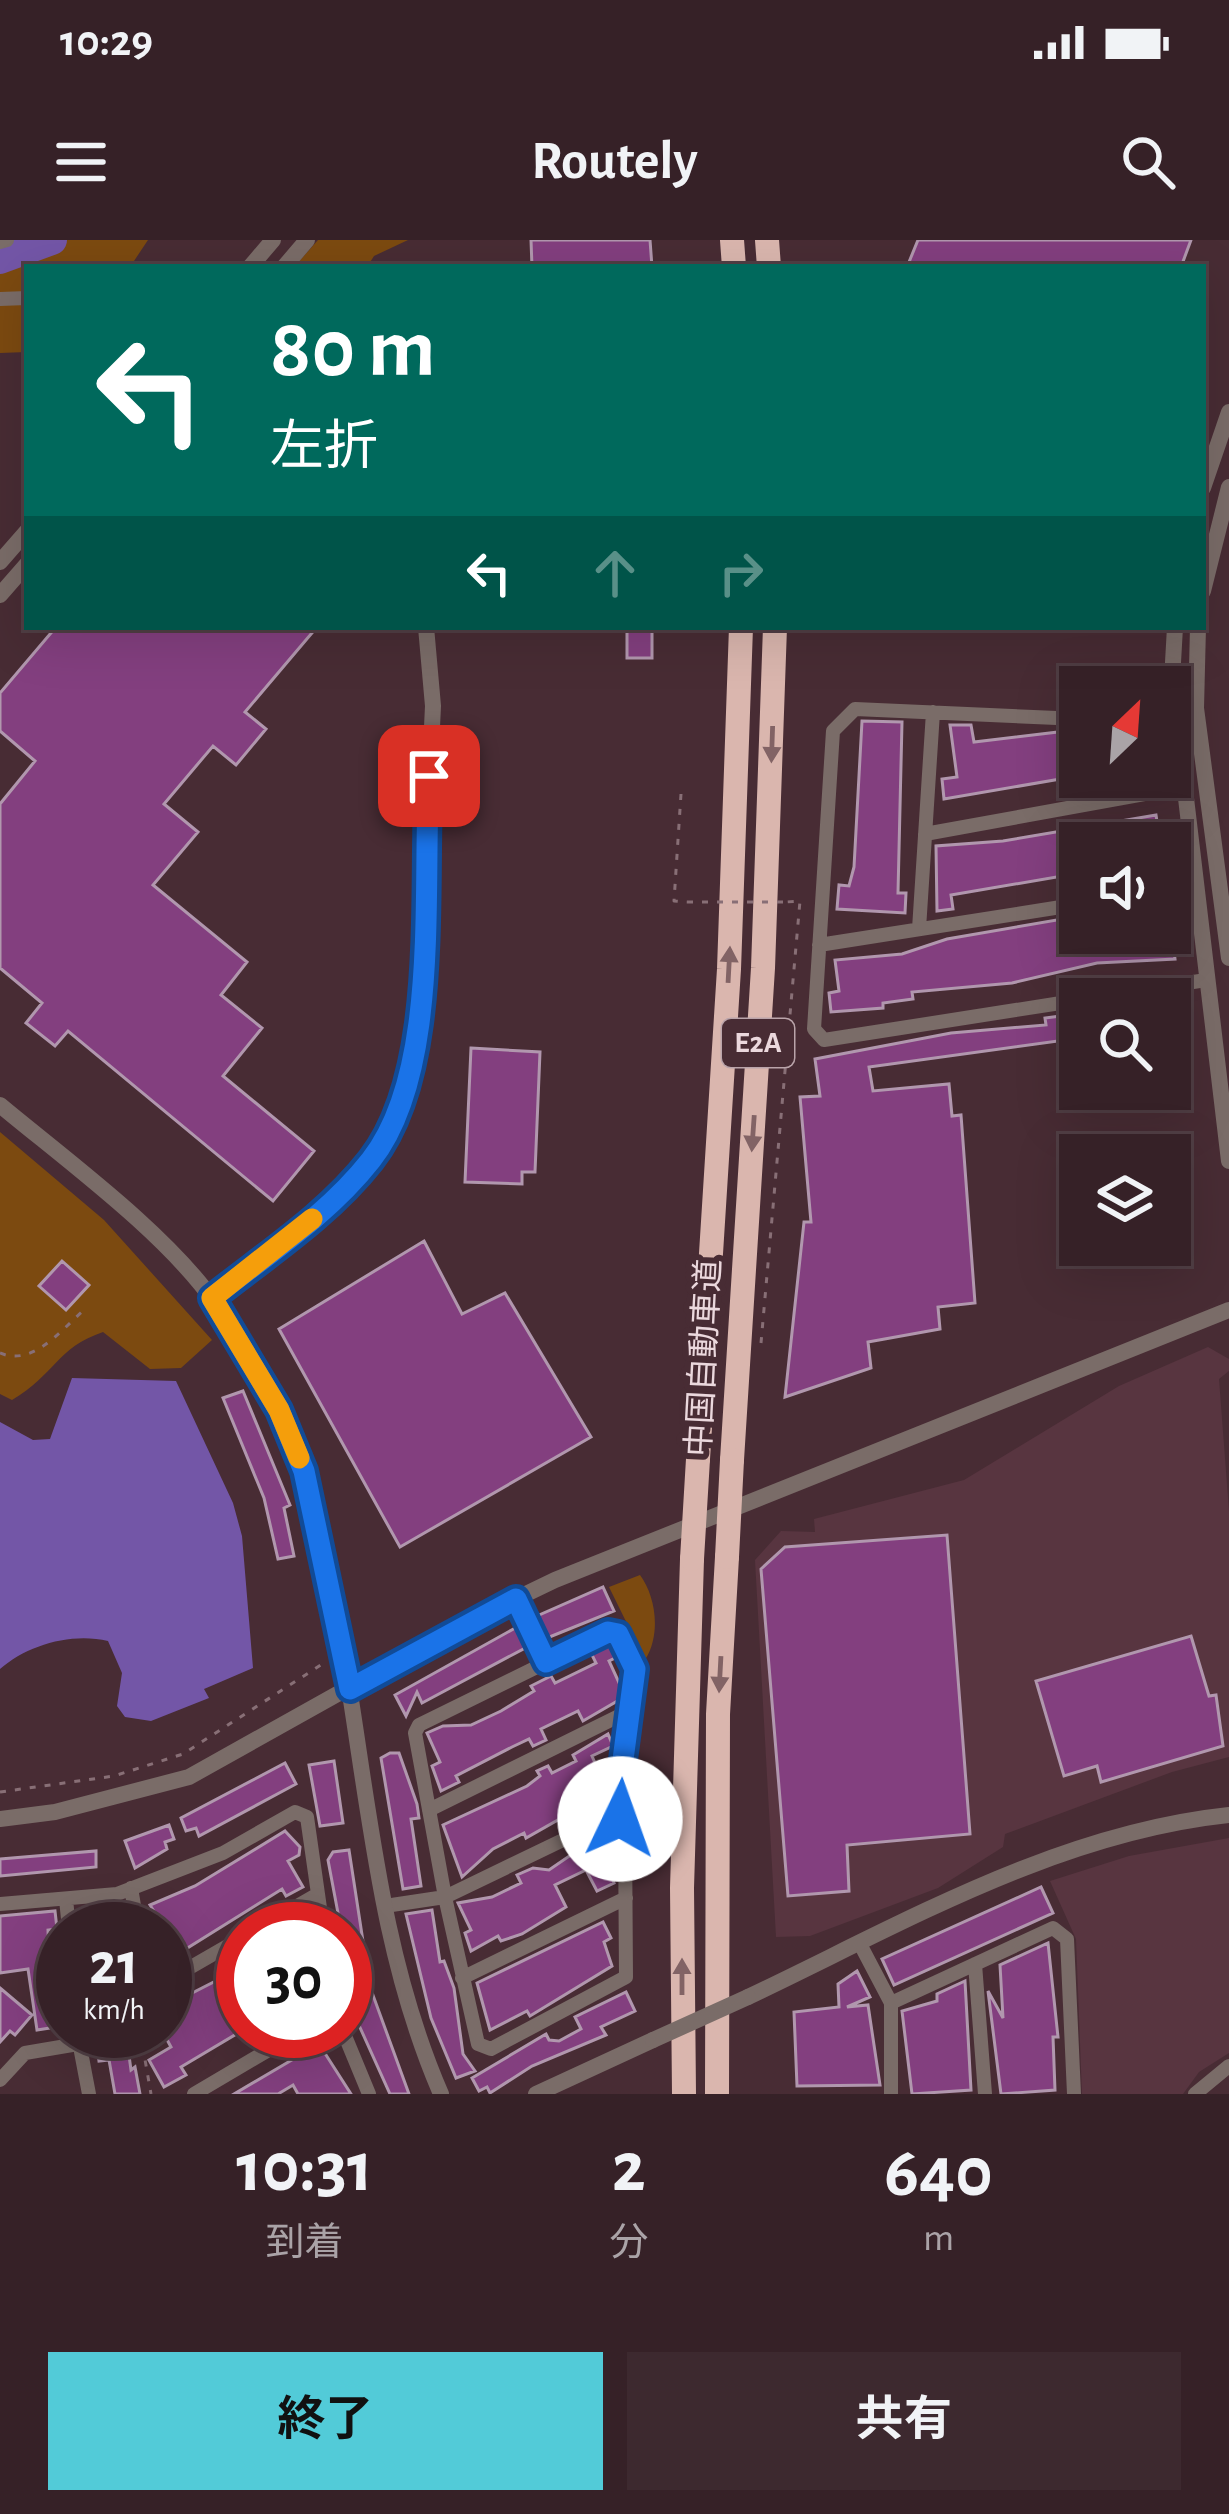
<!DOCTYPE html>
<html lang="ja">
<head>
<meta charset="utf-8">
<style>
  body { margin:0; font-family:"Alegreya Sans","Noto Sans JP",sans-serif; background:#3d292f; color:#f1f3f6; height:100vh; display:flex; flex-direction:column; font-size:45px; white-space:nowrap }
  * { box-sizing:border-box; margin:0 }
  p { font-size:39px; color:#aaa3a7 }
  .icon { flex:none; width:66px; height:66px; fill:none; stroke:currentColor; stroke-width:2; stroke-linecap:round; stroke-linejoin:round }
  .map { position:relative; height:1854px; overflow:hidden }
  .panel { display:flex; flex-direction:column; background:#362127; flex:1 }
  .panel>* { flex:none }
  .banner { position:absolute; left:24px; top:24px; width:1182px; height:366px; border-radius:0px; box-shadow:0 12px 48px #0002,0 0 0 3px #503e44; background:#00695c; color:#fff; overflow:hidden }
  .needle { width:78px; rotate:25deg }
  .fabs { position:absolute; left:1059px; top:426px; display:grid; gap:24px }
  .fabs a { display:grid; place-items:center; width:132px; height:132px; border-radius:0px; background:#362127; box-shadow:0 12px 48px #0002,0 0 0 3px #503e44; font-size:60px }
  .speed { position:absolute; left:36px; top:1662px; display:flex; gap:24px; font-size:60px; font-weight:700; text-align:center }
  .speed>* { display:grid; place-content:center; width:156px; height:156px; border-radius:50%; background:#362127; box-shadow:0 12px 48px #0002,0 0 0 3px #503e44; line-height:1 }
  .speed small { font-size:30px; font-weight:400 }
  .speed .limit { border:18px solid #d22; background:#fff; color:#111 }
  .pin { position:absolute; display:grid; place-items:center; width:102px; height:102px; color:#fff; margin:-51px; border-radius:24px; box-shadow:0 6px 18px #0006 }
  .me { position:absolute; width:132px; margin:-66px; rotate:3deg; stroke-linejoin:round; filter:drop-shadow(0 0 9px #0008) }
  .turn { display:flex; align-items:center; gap:42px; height:252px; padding:0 48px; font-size:54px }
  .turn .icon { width:156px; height:156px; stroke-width:2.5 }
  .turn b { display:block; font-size:84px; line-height:102px }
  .lanes { display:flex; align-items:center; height:114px; padding:0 48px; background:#0003; justify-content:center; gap:60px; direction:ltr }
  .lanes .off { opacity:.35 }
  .eta { display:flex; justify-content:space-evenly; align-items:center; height:204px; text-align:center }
  .eta b { font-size:72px; font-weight:700; line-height:84px }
  .primary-button { display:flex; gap:24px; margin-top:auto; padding:24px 48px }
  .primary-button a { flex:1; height:138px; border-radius:0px; background:#52cbd8; color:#111; font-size:48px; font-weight:700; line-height:138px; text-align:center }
  .primary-button a+a { background:#3d292f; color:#f1f3f6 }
  .status { display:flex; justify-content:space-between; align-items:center; height:84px; padding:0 60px; background:#362127; direction:ltr }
  .status svg { height:33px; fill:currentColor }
  header { display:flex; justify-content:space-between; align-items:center; height:156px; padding:0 48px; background:#362127; font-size:54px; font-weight:700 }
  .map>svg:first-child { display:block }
</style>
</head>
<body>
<div class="status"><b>10:29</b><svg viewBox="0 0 49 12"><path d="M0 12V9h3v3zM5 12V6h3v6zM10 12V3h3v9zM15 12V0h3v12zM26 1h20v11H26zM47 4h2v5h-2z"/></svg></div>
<header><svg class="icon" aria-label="menu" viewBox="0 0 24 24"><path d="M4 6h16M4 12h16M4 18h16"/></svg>Routely<svg class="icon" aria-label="search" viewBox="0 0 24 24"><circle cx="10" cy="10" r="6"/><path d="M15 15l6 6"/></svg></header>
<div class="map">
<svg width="1229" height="1854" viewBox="0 0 1229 1854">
  <rect width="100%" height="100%" fill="#482c34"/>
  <path fill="#583540" d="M1208,1107L1229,1119V1131L1219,1139L1229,1271V1517L1172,1532L1005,1594L1003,1607L938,1648L810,1696L776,1697L755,1320L781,1291L815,1292L814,1279L964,1240L1119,1146Z
    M1229,1598V1813L1199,1832L1183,1854H1082L1076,1699L1050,1641L1129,1616Z"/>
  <path fill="#7c4a10" d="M64,0H148L130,27H27V112L0,113V25Z
    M318,0H408L374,16L367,27H294Z
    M0,892L104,980L212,1100L181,1128L150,1129L103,1092C56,1108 55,1135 12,1160L0,1154Z
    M640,1335C655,1355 662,1393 645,1420L609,1347Z"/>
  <path fill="#7356a7" d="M72,1138L176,1141L233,1263L242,1296L253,1428L204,1449L209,1458L151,1481L125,1477L117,1466L122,1433L108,1401C72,1392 27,1405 0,1429V1182L33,1200L50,1199Z"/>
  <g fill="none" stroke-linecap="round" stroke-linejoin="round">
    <path stroke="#7356a7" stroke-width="30" d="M0,19L52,0"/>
  </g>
  <path fill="#833f7f" stroke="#b197ae" stroke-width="3" d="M531,0H650L652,27H532Z
    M918,0H1191L1181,27H907Z
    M56,387H317L245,472L266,489L236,525L213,506L164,564L198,592L153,645L247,722L221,755L262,788L223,836L314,911L273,961L68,791L55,806L26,783L42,763L0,728V564L35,521L0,491V453Z
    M627,387H652V418H627Z
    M862,481L902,482L898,653H906L905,673L837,669L839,645L849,646L854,627Z
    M950,485H971L974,502L1075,490L1077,504L1068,505L1072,537L944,559L942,539L957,537Z
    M1156,575L1159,594L1080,603V633L951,655L953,669L937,671L936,606L1003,601Z
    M1080,676V693H1172L1175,719L1097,723L1012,743L912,752L913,759L883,763V768L831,772L829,753L839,751L835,720L902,714L947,699Z
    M1061,776L1062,785L1080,783V798L869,827L873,851L949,844L952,876L961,875L975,1063L938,1067L940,1089L868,1102L871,1128L785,1157L804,982H811L800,857L820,856L815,819L951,793L1046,785L1045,778Z
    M471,808L540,812L535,932H522V944L465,942Z
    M424,1001L462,1074L505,1053L591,1197L400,1307L279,1089Z
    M62,1021L89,1045L66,1070L39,1046Z
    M243,1151L290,1265L284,1268L294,1316L278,1319L264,1258L223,1158Z
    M947,1295L970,1594L847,1605L849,1651L788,1656L761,1329L785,1307Z
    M603,1347L614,1371L547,1398L537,1376Z
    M517,1387L527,1407L422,1463L417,1452L406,1476L395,1455Z
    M1191,1396L1209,1456L1216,1455L1223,1506L1101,1542L1097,1526L1064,1536L1036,1441Z
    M610,1404L617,1417L609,1421L621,1447L619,1460L583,1481L578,1471L541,1489L546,1500L533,1506L529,1499L512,1507L456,1536L459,1542L441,1551L432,1526L440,1522L427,1493L443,1486L471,1485L501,1471L534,1451L531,1446L551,1436L555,1443L596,1423L591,1413Z
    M608,1494L613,1506L592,1516L607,1552L526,1598L524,1593L493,1609L462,1637L443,1585L527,1546L540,1536L537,1531L548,1526L552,1533L576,1521L573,1515Z
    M390,1513H399L417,1564L419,1578L411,1579L421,1646L403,1649L381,1518Z
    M334,1521L343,1583L320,1586L309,1525Z
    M285,1523L296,1544L199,1596L196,1588L186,1591L181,1578Z
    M169,1585L174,1599L165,1602L167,1609L135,1628L125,1601Z
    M285,1591L300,1607L299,1615L288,1621L303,1647L286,1656L282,1649L165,1722V1689L150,1665L195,1646Z
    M603,1593L608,1604L603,1616L614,1643L597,1651L586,1630L555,1645L566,1667L522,1694L501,1701L498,1696L471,1711L465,1693L471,1690L458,1663L492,1657L521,1643L517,1635L533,1628L549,1630Z
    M349,1610L370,1747L409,1854H390L353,1772L345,1689H341L328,1620L333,1612Z
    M96,1611V1627L0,1636V1619Z
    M1041,1647L1053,1673L894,1745L882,1719Z
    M432,1670L440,1722L444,1721L454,1748L463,1814L475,1831L456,1838L431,1778L406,1674Z
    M55,1671L57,1689L48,1690L49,1726L63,1786L37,1790L28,1729L0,1733V1676Z
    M603,1682L611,1698L604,1702L612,1726L530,1776L527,1771L490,1790L477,1743Z
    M1048,1703L1058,1797H1053L1055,1850L1001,1854L988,1751L1003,1778L1000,1725Z
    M243,1727L238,1793L181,1827L186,1835L164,1847L149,1820L171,1807L165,1796V1767Z
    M857,1731L870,1757L847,1767L868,1765L880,1845L797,1846L794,1772L839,1767L838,1744Z
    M965,1741L971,1850L912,1854L902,1771L937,1761V1754Z
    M0,1748L32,1775L15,1795L10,1791L0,1802Z
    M626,1752L635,1771L601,1787L606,1795L532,1826L490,1853L487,1847L479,1851L472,1838L546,1794L549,1800L559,1801L581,1789L575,1777Z
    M127,1801L131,1830L135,1827L140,1854H115L109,1820L99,1821L97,1805Z
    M319,1804L351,1854H298L293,1845L278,1854H234Z"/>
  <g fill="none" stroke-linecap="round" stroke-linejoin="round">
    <path stroke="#886f76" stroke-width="3" stroke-dasharray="6 9" stroke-linecap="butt" d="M681,554L674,661L687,662
      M761,1103L800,661L786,662
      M0,1113C33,1127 61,1090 84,1070
      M0,1552L114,1536L183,1514L327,1421
      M140,1791L151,1854"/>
    <path stroke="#7a6c68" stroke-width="14" d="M0,2L7,0
      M0,59L27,58
      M1080,479L855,469L833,491L814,789L824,800L1080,760
      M1110,537L1115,559
      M925,594L1183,547
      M1170,649L1196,645
      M919,689L933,472
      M819,705L1080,664
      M1084,759L1206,740
      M516,1359L546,1422
      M429,1570L629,1471
      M131,1648L138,1689
      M66,1659L69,1689
      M0,1664L117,1654L223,1613L295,1572L307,1577L323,1689
      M385,1666L445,1657L415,1493L419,1485L608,1392L618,1394L635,1429L617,1565L625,1589L626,1737L491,1809L478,1804L445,1657L619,1573
      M257,1689L318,1654
      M860,1704L891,1763V1854
      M975,1724L985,1854
      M462,1738L626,1658
      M165,1742L243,1697
      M891,1763L1053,1688L1067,1699L1074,1854
      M77,1791L89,1854
      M343,1791L369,1854
      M0,1840L25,1813L78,1804
      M194,1854L301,1791
      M1195,1854L1229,1826"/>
    <path stroke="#7a6c68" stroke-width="16" d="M250,27L273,0
      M284,27L307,0
      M1203,248L1229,172
      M0,322L27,291
      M1203,351L1229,247
      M0,355L27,324
      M1175,387L1172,440L1229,921
      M1198,387L1196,468L1229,718
      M0,865C66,920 166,993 215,1063C385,1303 329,1596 441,1854
      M212,1058L328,966L372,919L398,874L409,837L420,740L433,466L426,387
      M0,1579L55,1572L189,1537L459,1386L555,1340L1229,1070
      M748,1757C902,1684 1057,1593 1229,1575
      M536,1854L653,1800"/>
    <path stroke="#dab6ae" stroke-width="24" d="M732,0L734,27
      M767,0L769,27
      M698,1219L729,729L741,387
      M732,1220L763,728L775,387
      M684,1854L682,1648L692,1319
      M717,1854L718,1474L727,1317"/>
    <path stroke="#886f76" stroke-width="3" stroke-dasharray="6 9" stroke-linecap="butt" d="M687,662H784"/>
    <path stroke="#7a6c68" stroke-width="16" d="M653,1800L748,1757"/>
    <path stroke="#dab6ae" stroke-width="24" d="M727,1317L732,1220
      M692,1319L698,1219"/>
  </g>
  <defs><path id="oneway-solid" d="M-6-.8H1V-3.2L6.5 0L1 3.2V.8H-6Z" transform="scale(3)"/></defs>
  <g fill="#826365">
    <use href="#oneway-solid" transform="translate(772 504) rotate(92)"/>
    <use href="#oneway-solid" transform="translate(729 725) rotate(-87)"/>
    <use href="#oneway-solid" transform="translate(753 893) rotate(94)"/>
    <use href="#oneway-solid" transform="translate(720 1434) rotate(93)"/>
    <use href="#oneway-solid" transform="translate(682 1737) rotate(-90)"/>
  </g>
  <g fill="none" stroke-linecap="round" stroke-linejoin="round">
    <g stroke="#114b97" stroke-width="30">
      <path id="route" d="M429,536C422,646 441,831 371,920C328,975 266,1015 212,1058L279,1170L304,1231L350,1449L516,1359L546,1422L608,1392L618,1394L635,1429L617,1565L620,1579"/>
    </g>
    <use href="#route" stroke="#1a73e8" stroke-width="21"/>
    <path stroke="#f59e0b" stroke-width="21" d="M299,1218L279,1170L212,1058L312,979"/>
  </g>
  <g text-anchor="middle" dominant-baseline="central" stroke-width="12" stroke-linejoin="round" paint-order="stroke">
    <rect fill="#482c34" stroke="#baa4aa" stroke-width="3" x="722" y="779" width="72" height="48" rx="9"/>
    <g font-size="30" font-weight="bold" fill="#ebd8dd">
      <text x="758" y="803">E2A</text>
    </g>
    <g font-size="33" fill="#ebd8dd" stroke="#482c34">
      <text transform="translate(705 1118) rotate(-87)">中国自動車道</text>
    </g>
  </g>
</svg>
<div class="fabs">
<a><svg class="needle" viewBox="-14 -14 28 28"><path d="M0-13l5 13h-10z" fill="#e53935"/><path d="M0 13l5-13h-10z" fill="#aaa3a7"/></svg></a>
<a><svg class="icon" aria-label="sound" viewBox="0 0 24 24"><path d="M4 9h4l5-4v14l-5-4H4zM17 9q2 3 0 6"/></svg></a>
<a><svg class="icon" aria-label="search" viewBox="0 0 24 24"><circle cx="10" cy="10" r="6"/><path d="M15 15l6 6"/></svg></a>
<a><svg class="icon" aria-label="layers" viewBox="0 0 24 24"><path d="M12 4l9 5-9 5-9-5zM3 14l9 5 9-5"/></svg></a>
</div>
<div class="speed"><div>21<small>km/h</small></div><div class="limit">30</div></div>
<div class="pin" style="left:429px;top:536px;background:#d93025"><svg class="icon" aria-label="arrive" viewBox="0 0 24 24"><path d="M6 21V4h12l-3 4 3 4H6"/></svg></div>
<svg class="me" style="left:620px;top:1579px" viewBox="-20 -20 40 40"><circle r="19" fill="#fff"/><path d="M0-13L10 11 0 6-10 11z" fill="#1a73e8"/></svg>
<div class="banner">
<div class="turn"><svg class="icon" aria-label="left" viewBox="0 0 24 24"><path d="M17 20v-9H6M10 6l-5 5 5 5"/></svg><div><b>80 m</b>左折</div></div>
<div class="lanes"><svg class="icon" aria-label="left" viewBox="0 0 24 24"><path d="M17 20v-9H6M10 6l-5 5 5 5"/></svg><svg class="icon off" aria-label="ahead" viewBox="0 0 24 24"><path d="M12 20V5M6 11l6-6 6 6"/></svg><svg class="icon off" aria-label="right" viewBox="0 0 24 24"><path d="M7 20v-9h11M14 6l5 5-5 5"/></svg></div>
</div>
</div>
<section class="panel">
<div class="eta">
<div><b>10:31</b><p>到着</p></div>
<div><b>2</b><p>分</p></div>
<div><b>640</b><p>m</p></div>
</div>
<div class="primary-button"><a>終了</a><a>共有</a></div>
</section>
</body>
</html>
